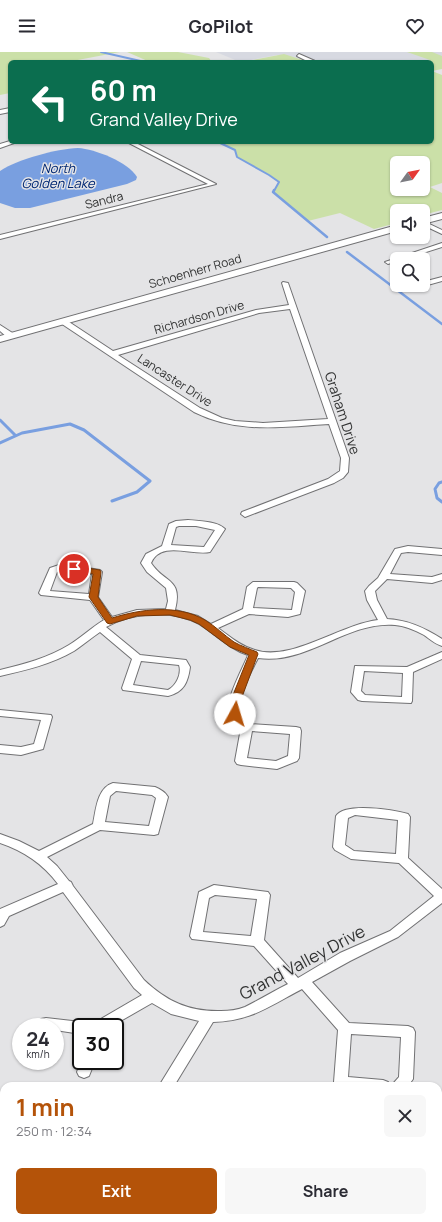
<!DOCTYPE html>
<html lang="en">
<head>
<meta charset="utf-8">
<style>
  body { margin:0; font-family:Manrope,sans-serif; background:#f7f7f7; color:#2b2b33; height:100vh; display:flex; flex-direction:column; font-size:15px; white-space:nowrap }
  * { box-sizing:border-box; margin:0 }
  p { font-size:13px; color:#7c7c81 }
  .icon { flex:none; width:22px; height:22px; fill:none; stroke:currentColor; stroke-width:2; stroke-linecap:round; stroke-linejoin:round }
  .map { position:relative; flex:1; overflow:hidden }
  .sheet { position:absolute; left:0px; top:1030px; width:442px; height:140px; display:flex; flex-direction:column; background:#fff; border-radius:12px 12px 0 0; box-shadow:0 1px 3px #0004 }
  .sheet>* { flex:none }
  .top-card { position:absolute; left:8px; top:8px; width:426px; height:84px; border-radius:6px; box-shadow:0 1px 3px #0004; background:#0b6e4f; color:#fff; overflow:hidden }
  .needle { width:26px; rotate:57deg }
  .fabs { position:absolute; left:390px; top:104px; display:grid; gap:8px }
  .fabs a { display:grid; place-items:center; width:40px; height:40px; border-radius:6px; background:#fff; box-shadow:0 1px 3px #0004; font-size:20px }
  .speed { position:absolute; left:12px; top:966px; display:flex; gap:8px; font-size:20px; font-weight:700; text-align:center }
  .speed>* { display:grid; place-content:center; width:52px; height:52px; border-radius:50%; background:#fff; box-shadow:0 1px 3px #0004; line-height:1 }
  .speed small { font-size:10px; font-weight:400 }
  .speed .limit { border:2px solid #111; border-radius:6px; background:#fff; color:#111 }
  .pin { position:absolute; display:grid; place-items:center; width:34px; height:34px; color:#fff; margin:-17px; border:2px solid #fff; border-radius:50%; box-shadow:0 1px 4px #0007 }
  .me { position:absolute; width:44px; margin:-22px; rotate:6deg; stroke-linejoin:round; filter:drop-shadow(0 0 3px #0008) }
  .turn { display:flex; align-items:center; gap:14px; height:84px; padding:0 16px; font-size:18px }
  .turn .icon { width:52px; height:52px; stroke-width:2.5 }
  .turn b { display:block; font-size:28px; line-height:34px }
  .round { display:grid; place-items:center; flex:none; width:42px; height:42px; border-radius:6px; background:#f7f7f7 }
  .headline { display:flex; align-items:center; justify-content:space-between; height:68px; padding:0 16px }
  h1 { font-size:24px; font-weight:700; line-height:30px; color:#b45309 }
  .primary-button { display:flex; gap:8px; margin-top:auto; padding:8px 16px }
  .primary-button a { flex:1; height:46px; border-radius:6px; background:#b45309; color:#fff; font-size:16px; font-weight:700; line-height:46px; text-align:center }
  .primary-button a+a { background:#f7f7f7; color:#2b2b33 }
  header { display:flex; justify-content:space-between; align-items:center; height:52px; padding:0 16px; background:#fff; font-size:18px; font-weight:700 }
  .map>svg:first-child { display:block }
</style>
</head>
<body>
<header><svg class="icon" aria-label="menu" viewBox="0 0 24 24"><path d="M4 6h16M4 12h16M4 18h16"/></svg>GoPilot<svg class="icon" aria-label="heart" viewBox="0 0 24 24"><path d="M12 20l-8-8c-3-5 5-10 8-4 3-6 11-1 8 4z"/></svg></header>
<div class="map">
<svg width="442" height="1170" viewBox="0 0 442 1170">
  <rect width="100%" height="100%" fill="#e4e4e6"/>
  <path fill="#d7d9e1" d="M216,0H442V7L427,10H309L301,7L277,3L240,10Z"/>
  <path fill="#cbe0a8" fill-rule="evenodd" d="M0,0H120L67,10H10V41L0,43Z
    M127,0H178L209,6L212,10H150Z
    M407,0H432L442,4V17L432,19L442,23V131L430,135L442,141V158L423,163V159H397V171L374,177L340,161L308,169L273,140L279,130C268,119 250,114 237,105L235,98L218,90H432V10H424L430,8ZM397,111H423V137H397Z
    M284,2L309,10H243Z"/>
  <path fill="#799fe0" d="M78,96C95,97 128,110 137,125L136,128L127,132L30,156H15L0,151V119C18,107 56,97 78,96Z"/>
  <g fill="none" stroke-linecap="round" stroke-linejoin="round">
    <path stroke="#799fe0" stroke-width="2" d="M101,0L145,10
      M218,90L235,98L237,105L269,123L279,130L274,139"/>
    <path stroke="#799fe0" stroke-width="2.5" d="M274,138L273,140L327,185
      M347,200L442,272"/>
    <path stroke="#799fe0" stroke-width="3" d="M0,368L15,383
      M0,391L22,381L70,372L84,378L150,429L137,440L112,449
      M442,430L439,431L435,437L437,446L442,450"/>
    <path stroke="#799fe0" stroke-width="5" d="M438,1135L442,1132
      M387,1170L393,1166"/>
    <g stroke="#717173" stroke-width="2">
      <path id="street" d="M299,2L315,9V10H309L297,4Z
        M10,56V60L0,62V58Z
        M10,89L17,90L0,96V92Z
        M127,90H134L216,132L0,187V183L208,132Z
        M423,169L442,178V182L423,173Z
        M442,191V195L404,207H397V209L388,212L385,210Z
        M442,225V229L424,234L421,233H423V230Z
        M283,230L288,231L349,406L348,420L343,426L334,431L245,465L241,462L242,460L328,427L340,419L341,406L329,372C282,375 238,382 194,360L59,270L63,268H66L113,299L256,258L289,253L282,231ZM290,257L328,367L263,371L235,369L222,366L200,356L118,303L259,261Z
        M0,273L14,282V286H8L0,279Z
        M188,468C199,469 217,469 225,477L210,500C192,504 161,488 151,511C165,532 183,526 175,558L198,564L211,572L243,557L247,535L253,530H294L297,531L305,539L300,562L288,565L249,562L218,576C229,584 239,593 252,597C289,612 338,573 378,568L367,548L365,539L369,534L378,526L395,497L408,494L442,497V503L408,500L401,501L390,522L432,525L442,522V528L432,531L387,527L375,539L377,548L387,567C408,568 425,576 442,587V594C435,592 430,587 424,583C415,578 405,574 395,573C346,569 308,613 258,606C252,618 236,647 240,660C241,665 246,668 250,672L296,675L300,676L301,679L299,706L297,709L277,717L241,713L237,712L235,709L241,676C237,672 232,667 229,661C225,648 243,616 248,603C229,597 215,582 199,572C172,557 133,560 106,575L140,603L186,608L190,615C188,630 184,640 168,644L123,638L122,636L132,607L100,580C91,586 83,593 74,599C52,612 26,618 0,624V618C24,612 48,606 69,593C82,585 92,575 104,568L90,548L41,543L39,541L50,516L62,512L100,518L102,520L98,545L112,565L137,558L166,557L168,549L166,536L147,520L141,511L146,502L162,494L169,472L176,469ZM179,474H196L215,478L204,495L171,493L176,475ZM63,518L92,522L89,542L50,539L57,520ZM258,535L291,536L295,540L292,558L253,556L257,536ZM141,609L179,613C182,622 176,634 168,638L133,633ZM252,679L290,682L288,704L276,709L247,706Z
        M442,600V607L413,620L412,649L411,651L362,649L358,648L351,640L355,614L407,615ZM364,619L403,621L402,645L365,643L361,639Z
        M0,658L51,663L52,665L43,697L21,703L0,701V693L21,695L34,692L41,668L0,664Z
        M113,731L155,735C160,737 165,740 168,745L158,782L154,783L100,778L47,805L57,814L69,829L71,830L73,834L144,928C166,949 189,960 221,959C229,959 237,958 245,955C259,948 274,939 288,932L254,894L192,887L190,884L199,840L214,833L268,840L270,843L264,888L298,926L340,901L390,879L434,844L399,811L351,807L335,798L333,795L336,764C345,750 394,758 408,762L410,765L408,806L442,837V851L398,885L350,909L312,930L349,971L408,974L413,976L415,980L413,1027L408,1034H391L399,1025L401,985L351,982L348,1025L383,1028L388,1030L390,1034H336L334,1030L338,978L302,937C270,954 251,969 213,970L174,1034H159L199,969L171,962L152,951L110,975H92L94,971L142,943L134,936L63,840L9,864L4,873L0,875V857L58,832C43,812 24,799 0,791V782L19,789L39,799L93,772C96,758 97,736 113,731ZM116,739L152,743L156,746L149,774L105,770L110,744ZM355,763L398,768L396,802L354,799L345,793L348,766ZM215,843L257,847L251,884L203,880L209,846Z
        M46,966L81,970L86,972L87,975H81V982L55,978V975H41L39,971L41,967Z
        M81,1009H95L89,1024L84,1026L79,1024L77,1020Z"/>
    </g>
    <g stroke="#717173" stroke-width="2">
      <path id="secondary" d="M442,161V167L423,172V166Z
        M397,173V179L0,290V284Z
        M0,1156L4,1158V1166H12L14,1170H0Z"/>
    </g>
    <use href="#street" fill="#fff" fill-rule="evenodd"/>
    <use href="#secondary" fill="#fff" fill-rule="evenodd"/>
  </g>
  <path fill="#b45309" stroke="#753606" d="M74,514L100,518L101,520L98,545L112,566C141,557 177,552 205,568C215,574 224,583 234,590C241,594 250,597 257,600L258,602L239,653L240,662L239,664H232L229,653L249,603L230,595L199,572L190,568L170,563L137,564L110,572L107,571L89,545L93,522L71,519L70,517L71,515Z"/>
  <g text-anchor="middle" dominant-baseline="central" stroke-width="3" stroke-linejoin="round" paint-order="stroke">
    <g font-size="12" fill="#323333" stroke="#e4e4e6">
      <text transform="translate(104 148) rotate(-14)">Sandra</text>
      <text transform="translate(195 219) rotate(-16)">Schoenherr Road</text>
      <text transform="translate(199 265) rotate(-16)">Richardson Drive</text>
      <text transform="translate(175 328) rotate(33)">Lancaster Drive</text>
    </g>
    <g font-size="13" font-style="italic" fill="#002772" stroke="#e4e4e6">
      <text x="58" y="116">North<tspan x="58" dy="15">Golden Lake</tspan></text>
    </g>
    <g font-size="14" fill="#323333" stroke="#e4e4e6">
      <text transform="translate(343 361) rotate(72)">Graham Drive</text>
    </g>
    <g font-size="17" fill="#323333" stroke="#e4e4e6">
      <text transform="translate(302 910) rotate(-28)">Grand Valley Drive</text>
    </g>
  </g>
</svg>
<div class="fabs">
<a><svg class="needle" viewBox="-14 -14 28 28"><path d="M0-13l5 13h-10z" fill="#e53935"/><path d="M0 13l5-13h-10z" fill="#7c7c81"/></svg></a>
<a><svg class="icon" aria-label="sound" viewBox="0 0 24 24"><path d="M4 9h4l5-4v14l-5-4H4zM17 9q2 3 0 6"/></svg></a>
<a><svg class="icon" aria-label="search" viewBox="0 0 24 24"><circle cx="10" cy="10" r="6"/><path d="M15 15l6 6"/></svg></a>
</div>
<div class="speed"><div>24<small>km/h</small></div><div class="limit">30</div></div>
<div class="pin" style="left:74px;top:517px;background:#d93025"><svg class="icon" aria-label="arrive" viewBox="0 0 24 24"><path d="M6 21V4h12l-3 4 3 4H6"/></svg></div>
<svg class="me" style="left:235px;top:662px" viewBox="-20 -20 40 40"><circle r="19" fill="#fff"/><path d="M0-13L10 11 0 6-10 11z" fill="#b45309"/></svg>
<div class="top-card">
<div class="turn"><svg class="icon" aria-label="left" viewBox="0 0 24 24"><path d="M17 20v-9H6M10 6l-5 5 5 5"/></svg><div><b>60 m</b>Grand Valley Drive</div></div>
</div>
<section class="sheet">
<div class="headline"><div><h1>1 min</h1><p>250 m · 12:34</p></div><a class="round"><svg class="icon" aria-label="close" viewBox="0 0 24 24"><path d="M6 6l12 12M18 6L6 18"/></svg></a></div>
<div class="primary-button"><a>Exit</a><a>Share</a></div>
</section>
</div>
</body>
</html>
